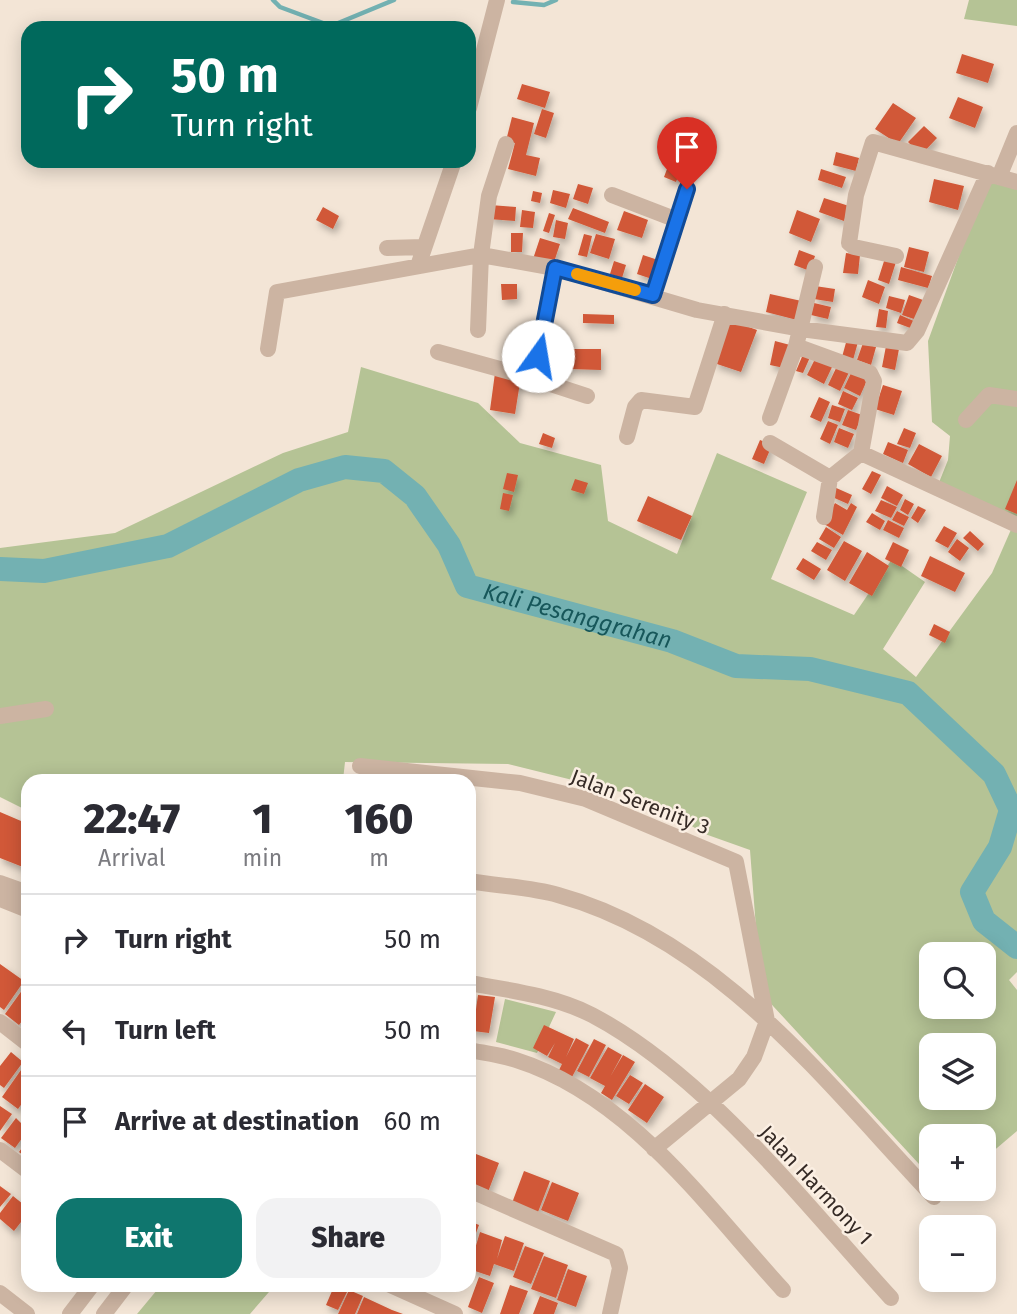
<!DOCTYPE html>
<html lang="en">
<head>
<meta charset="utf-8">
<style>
  body { margin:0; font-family:"Fira Sans",sans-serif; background:#f2f2f3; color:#2b2b33; height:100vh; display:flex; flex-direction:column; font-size:26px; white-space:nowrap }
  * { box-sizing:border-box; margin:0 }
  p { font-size:23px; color:#7c7c81 }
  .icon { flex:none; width:38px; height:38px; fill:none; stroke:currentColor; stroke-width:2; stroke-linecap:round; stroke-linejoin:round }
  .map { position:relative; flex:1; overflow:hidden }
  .drawer { position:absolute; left:21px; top:774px; width:455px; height:518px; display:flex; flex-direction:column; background:#fff; border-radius:21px; box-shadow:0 4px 18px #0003 }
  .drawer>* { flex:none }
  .top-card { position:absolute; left:21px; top:21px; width:455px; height:147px; border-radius:21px; box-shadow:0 4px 18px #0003; background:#00695c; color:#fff; overflow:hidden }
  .tools { position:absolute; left:919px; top:942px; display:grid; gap:14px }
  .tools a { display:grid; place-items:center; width:77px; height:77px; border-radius:14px; background:#fff; box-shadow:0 4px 18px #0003; font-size:35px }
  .pin { position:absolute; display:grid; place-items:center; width:60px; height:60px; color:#fff; margin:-72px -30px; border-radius:50% 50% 50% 0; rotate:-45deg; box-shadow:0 0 7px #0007 }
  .pin .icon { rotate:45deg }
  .me { position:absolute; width:77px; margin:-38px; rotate:13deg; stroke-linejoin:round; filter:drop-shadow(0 0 5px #0008) }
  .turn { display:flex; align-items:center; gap:24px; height:147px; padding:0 35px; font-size:32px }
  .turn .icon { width:91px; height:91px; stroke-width:2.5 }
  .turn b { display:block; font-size:49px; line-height:60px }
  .eta { display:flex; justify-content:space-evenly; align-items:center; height:119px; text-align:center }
  .eta b { font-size:42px; font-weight:800; line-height:49px }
  .primary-button { display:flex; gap:14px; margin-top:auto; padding:14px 35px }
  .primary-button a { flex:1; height:80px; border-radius:21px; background:#0f766e; color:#fff; font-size:28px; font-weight:800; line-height:80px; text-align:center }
  .primary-button a+a { background:#f2f2f3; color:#2b2b33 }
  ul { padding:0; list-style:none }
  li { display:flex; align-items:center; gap:21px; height:91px; padding:0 35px; border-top:2px solid #e1e1e2 }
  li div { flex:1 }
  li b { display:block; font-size:26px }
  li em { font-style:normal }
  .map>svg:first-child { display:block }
</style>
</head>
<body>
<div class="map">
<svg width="1017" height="1314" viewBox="0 0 1017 1314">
  <defs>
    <filter id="shadow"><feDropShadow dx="3" dy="5" stdDeviation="3.5" flood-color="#0004"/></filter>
  </defs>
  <rect width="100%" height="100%" fill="#f3e5d6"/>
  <path fill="#b5c395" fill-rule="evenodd" d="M969,0H1017V26L964,19Z
    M994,176L1017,185V972L1009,980L1017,990V1131L984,1159V1136H931V1177L761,993L750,850L705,834L645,798L508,764L345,762L343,780H28V811L0,797V548L115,533L283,453L348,432L361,367L478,403L520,443L601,465L608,521L677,554L717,453L807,492L771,579L854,615L892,559L925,582L883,649L916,677L992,573L1013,525L936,490L948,460L950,436L932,422L928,341L961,250ZM931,954H984V1006H931ZM931,1045H984V1097H931Z
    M505,999L556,1012L537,1053L496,1042Z
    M162,1284H275V1285L250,1314H137Z"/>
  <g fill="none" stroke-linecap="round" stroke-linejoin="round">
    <path stroke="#73b1b2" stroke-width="4.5" d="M273,0L280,7L331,26L394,0
      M513,2L544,5L556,0"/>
    <path stroke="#73b1b2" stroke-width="24" id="s1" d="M0,569L44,571L168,546L299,480L345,467L384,471L415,496L449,545L467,586L672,641L736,666L810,669L908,693L994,774L1011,810L1000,847L972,892L984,921L1017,947"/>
  </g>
  <path fill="#d15837" filter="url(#shadow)" d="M962,54L994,64L988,83L956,73Z
    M522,84L550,92L545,108L517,99Z
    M958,97L983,107L975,128L949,118Z
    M893,103L916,118L898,144L875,129Z
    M542,109L554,113L546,138L534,134Z
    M512,117L534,123L526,155L540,158L536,176L508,169L515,143L506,141Z
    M924,126L937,138L921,155L908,142Z
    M836,152L859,158L856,171L833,165Z
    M670,161L682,166L676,182L664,177Z
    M821,169L846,177L842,188L818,180Z
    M934,179L964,186L958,210L929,202Z
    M578,184L593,188L588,204L573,199Z
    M553,190L570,194L566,208L550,203Z
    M533,191L542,193L540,203L531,201Z
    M824,198L849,206L844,221L819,212Z
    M490,205L516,207L515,221L489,219Z
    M323,207L339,216L333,229L316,220Z
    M573,208L609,222L605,233L568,219Z
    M522,210L535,212L533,228L520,227Z
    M797,210L820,219L811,242L789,233Z
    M624,211L648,220L642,238L617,230Z
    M549,213L555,215L549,233L543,231Z
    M556,220L568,223L565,239L553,237Z
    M511,233H523L522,252H511Z
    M584,234L592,236L587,257L578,255Z
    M596,234L615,239L609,259L590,253Z
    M540,238L560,244L553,265L533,259Z
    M909,247L929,252L924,272L904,267Z
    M799,250L815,256L810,271L794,265Z
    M846,253L860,255L858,274L843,273Z
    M643,255L661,261L655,280L637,274Z
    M885,258L896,262L889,284L878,280Z
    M614,261L626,265L622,278L610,274Z
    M901,267L932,276L928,288L898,280Z
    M868,280L885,287L879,304L862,297Z
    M501,284H517V299L502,300Z
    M815,286L835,289L833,302L814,299Z
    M770,294L806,302L801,321L766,312Z
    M909,295L923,300L917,320L902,315Z
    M889,296L905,300L901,313L886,308Z
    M814,303L831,307L828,319L811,315Z
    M879,309L888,311L886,328L876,327Z
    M583,314L614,315V324L583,323Z
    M900,315L916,322L913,329L897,323Z
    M730,320L757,330L741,372L714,363Z
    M847,339L858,342L853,360L842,357Z
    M775,341L790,345L784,368L770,365Z
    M863,343L876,347L871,365L857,360Z
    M886,346L899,349L895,370L882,367Z
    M571,349H601V370L570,369Z
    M516,352L525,354L522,369L514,367Z
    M804,352L811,355L803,373L796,371Z
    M816,357L833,365L824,384L807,375Z
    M839,362L851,368L840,391L828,385Z
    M852,371L868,378L860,396L844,388Z
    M495,373L521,376L515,414L490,410Z
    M883,385L902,391L894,415L875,409Z
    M843,391L858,398L852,410L838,404Z
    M819,397L830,402L821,422L810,417Z
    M832,405L845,409L840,422L828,418Z
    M848,410L862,415L856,430L842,425Z
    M828,421L838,425L830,444L820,439Z
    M839,428L854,434L848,448L834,442Z
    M904,428L916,433L910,448L897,444Z
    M543,433L555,438L552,448L539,444Z
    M760,440L772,445L764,464L752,459Z
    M888,442L908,450L903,463L883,454Z
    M919,444L942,456L931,477L908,464Z
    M872,471L881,475L871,494L862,489Z
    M507,473L518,475L514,492L503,489Z
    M575,479L588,483L584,494L571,490Z
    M1017,480V514L1005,509Z
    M887,486L903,495L897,506L881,498Z
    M834,487L852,495L848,504L830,496Z
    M503,493L513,495L509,511L500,509Z
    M648,496L692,516L681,540L637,521Z
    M905,499L914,504L908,515L900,510Z
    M881,500L897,507L891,518L875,511Z
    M835,503L847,510L851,503L857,507L843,535L824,524Z
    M918,506L926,510L918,523L911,518Z
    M897,511L909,517L904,526L892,520Z
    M872,513L885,521L880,530L866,522Z
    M888,520L904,528L899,538L883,530Z
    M944,526L957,533L948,548L935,541Z
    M826,527L841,537L834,548L819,539Z
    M970,531L984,544L978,551L963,538Z
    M957,539L969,548L960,561L948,552Z
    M844,541L862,551L845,581L827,570Z
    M817,542L832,550L826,560L811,551Z
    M893,542L909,550L901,567L885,559Z
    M867,552L889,566L872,596L849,583Z
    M930,556L965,573L955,592L921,576Z
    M803,558L821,569L814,580L796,569Z
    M934,624L950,632L945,643L929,635Z
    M0,812L28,824V869L0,858Z
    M0,964L24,981L4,1010L0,1007Z
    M23,989L28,993V1013L19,1025L5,1014Z
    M469,994L476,995L472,1031L469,1030Z
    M478,995L495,997L489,1033L473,1031Z
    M544,1025L574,1039L566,1057L576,1038L589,1045L572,1077L559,1070L562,1064L548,1057L555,1043L547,1056L533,1048Z
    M594,1039L606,1045L589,1077L577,1071Z
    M608,1047L622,1055L610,1077L623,1055L635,1062L612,1100L601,1093L605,1086L590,1078Z
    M11,1052L23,1062L4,1088L0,1085V1066Z
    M21,1070L28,1075V1095L18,1109L2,1097Z
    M630,1075L643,1083L629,1104L616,1096Z
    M645,1084L664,1097L647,1123L628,1110Z
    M0,1106L12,1114L0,1131Z
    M16,1118L28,1130L15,1148L1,1138Z
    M28,1139V1159L19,1152Z
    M476,1154L499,1163L488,1192L469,1185V1171Z
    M524,1171L550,1181L538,1212L512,1203Z
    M552,1182L579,1193L568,1221L541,1210Z
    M0,1186L11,1194L0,1207Z
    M13,1196L28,1208V1213L14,1231L0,1219V1213Z
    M469,1221L479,1225L469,1252Z
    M480,1232L502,1240L497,1259L505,1236L524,1243L514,1271L494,1264L490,1276L469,1269Z
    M525,1246L544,1253L531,1284L513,1277Z
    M544,1256L568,1265L556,1298L531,1289Z
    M568,1269L587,1276L576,1307L557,1300Z
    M479,1277L494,1283L482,1313L468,1307Z
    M335,1284L348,1290L338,1310L326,1305Z
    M510,1285L528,1291L519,1314H500Z
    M349,1290L363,1296L355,1314H338Z
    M540,1296L558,1303L554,1314H533Z
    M364,1297L392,1310L403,1314H357Z"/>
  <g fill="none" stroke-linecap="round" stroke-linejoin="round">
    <path stroke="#ccb4a2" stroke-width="16" d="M469,108L497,0
      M999,177L1017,133
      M612,195L677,220
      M387,248L424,247
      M896,256L854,247L849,243L856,195L873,142L1017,182
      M418,266L454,161
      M555,268L532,378L587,396
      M653,295L687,189
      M478,330L481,255L489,196L506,144
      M796,346L870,373L874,381L861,453L830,478L824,517
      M268,349L277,292L481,255L555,268L697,310L801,329L907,343L917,331L988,173
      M438,352L532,378
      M770,418L796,346L815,267
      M966,420L989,395L1017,399
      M627,437L635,407L641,400L695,407L725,314
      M770,443L830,478
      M861,453L1017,525
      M0,716L46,709
      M360,766L520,783L586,799L736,862L767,1021L754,1057L739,1079L654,1149
      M469,881C498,886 530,887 558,895C718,939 825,1082 934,1197
      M0,883L28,893
      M0,899L28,910
      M469,983C509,990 555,996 592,1015C707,1076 803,1202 891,1298
      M0,1022L28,1044
      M469,1050C484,1053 501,1055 516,1060C630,1096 706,1206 783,1290
      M0,1150L28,1171
      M469,1190L616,1254L620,1268L610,1314
      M388,1284L455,1314
      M0,1293L27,1314
      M70,1314L93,1284
      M104,1314L127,1284"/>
  </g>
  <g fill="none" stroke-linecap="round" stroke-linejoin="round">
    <g stroke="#114b97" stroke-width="18">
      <path id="route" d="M538,356L555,268L653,295L687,189"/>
    </g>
    <use href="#route" stroke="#1a73e8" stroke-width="12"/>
    <path stroke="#f59e0b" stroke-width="12" d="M577,274L635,290"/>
  </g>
  <g text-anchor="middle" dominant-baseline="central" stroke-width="5" stroke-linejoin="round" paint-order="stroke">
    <g font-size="21" fill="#352a25" stroke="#fbefe3">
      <text transform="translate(640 802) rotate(21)">Jalan Serenity 3</text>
      <text transform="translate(816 1185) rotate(47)">Jalan Harmony 1</text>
    </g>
    <g font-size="23" font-style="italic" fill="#17575a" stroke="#fbefe3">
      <text stroke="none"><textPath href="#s1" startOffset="663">Kali Pesanggrahan</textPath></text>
    </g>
  </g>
</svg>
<div class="tools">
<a><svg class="icon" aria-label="search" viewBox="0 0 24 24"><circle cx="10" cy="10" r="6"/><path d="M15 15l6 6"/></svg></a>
<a><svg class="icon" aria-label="layers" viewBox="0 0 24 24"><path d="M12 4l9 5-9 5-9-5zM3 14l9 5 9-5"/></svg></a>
<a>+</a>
<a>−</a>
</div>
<div class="pin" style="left:687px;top:189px;background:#d93025"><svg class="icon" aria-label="arrive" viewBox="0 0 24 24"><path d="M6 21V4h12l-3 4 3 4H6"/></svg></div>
<svg class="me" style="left:538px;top:356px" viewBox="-20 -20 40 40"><circle r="19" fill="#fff"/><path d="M0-13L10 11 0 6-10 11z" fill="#1a73e8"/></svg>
<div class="top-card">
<div class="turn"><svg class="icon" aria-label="right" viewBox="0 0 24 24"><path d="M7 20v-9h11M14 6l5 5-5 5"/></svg><div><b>50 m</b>Turn right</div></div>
</div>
<section class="drawer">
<div class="eta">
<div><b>22:47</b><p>Arrival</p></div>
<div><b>1</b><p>min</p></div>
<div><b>160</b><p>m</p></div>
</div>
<ul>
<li><svg class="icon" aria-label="right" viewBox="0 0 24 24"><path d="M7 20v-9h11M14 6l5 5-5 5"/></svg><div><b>Turn right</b></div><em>50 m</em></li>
<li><svg class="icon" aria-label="left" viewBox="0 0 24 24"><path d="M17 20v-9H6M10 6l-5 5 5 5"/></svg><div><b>Turn left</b></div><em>50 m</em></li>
<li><svg class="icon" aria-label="arrive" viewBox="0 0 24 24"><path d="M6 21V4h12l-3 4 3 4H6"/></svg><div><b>Arrive at destination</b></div><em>60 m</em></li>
</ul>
<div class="primary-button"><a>Exit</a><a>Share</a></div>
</section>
</div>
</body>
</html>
